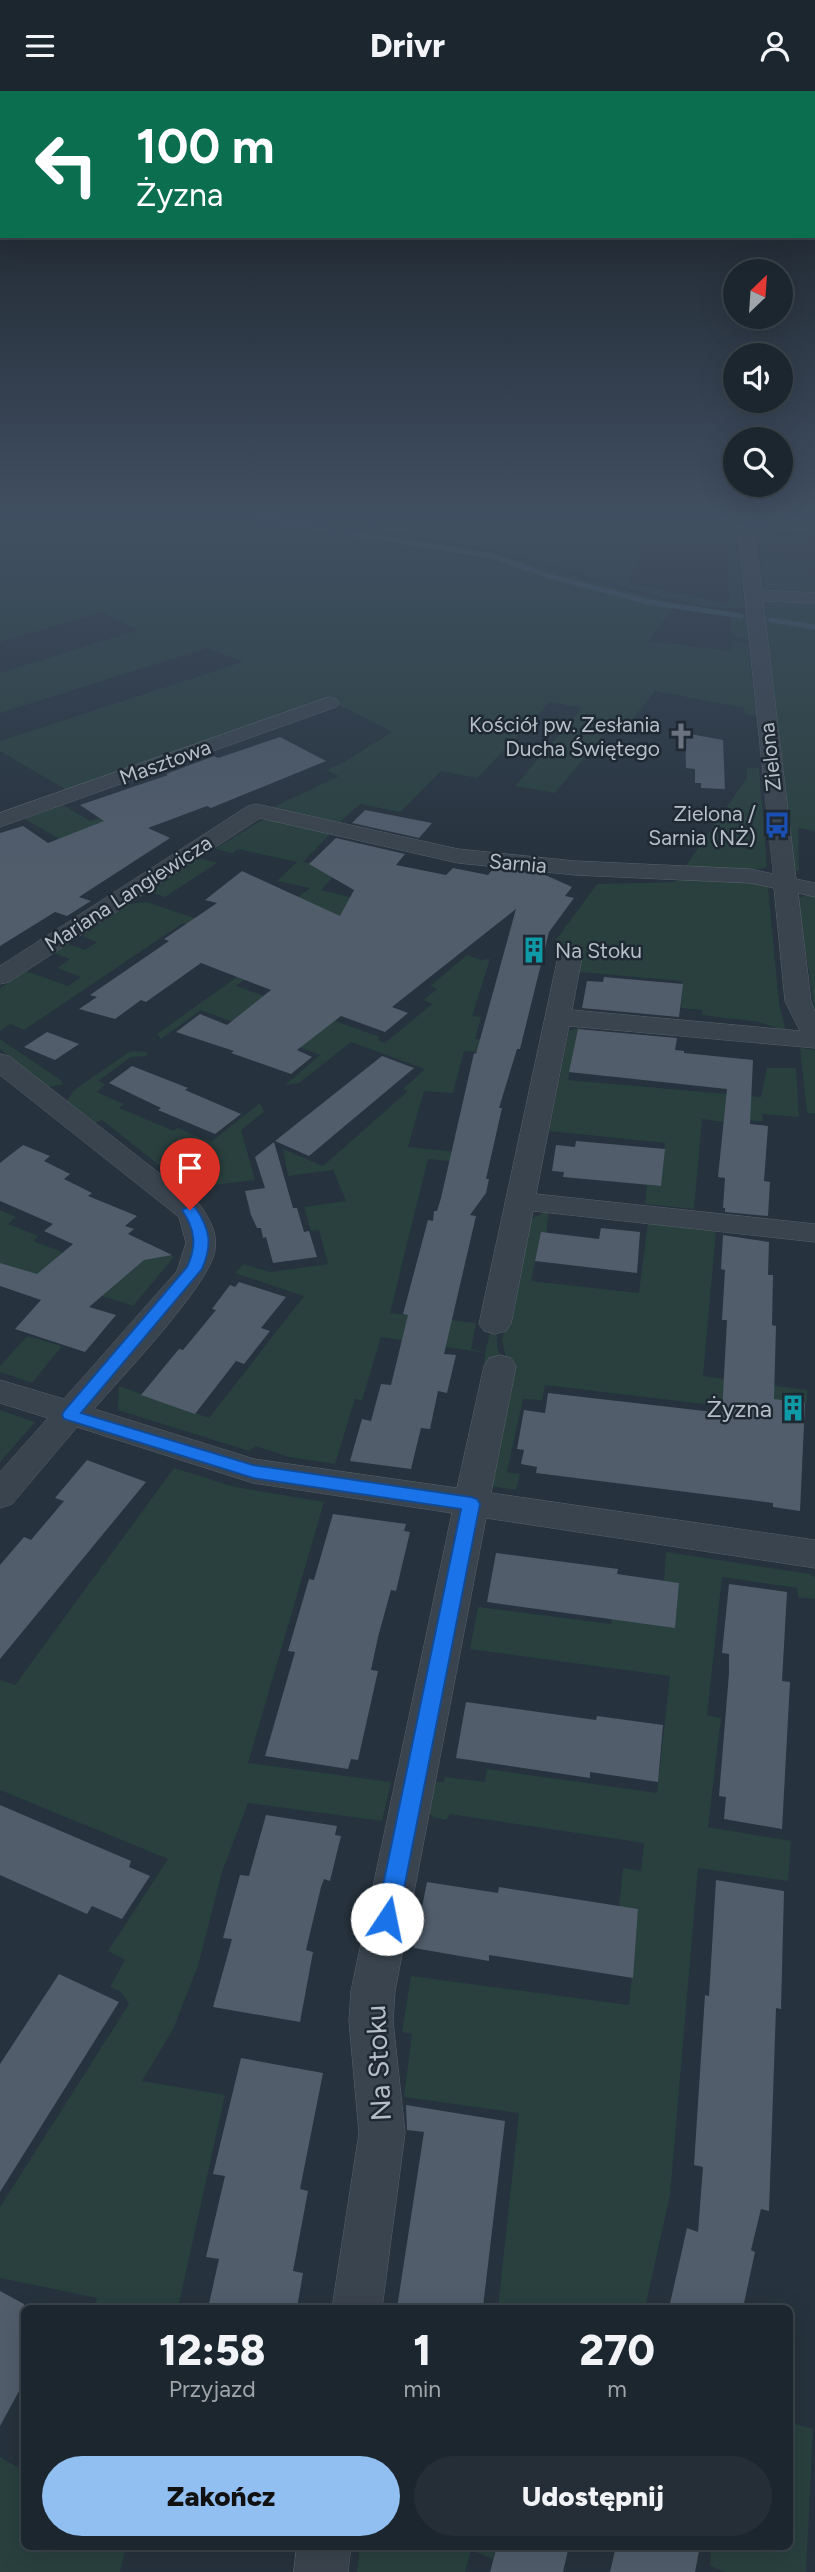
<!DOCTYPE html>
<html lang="pl">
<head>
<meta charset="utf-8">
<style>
  body { margin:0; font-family:Figtree,sans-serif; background:#252e36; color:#f1f3f6; height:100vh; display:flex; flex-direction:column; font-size:26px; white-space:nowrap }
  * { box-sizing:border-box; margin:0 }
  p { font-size:23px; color:#a0a5aa }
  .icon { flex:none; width:38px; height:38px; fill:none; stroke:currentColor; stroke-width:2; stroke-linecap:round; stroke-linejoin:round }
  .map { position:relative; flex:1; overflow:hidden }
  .panel { position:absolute; left:21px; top:2214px; width:772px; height:245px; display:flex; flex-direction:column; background:#1c262e; border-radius:10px; box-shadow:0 7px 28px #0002,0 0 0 2px #3a434a }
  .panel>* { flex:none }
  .hud { position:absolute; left:0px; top:0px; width:816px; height:147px; box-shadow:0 7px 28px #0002,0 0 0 2px #3a434a; background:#0b6e4f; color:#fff; overflow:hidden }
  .needle { width:46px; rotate:25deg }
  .tools { position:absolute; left:723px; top:168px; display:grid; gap:14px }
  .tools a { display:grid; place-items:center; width:70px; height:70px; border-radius:50%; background:#1c262e; box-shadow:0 7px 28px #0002,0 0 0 2px #3a434a; font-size:35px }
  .pin { position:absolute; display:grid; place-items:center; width:60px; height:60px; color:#fff; margin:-72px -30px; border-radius:50% 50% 50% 0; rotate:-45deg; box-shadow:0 0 7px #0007 }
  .pin .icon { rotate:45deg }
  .me { position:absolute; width:77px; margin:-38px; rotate:11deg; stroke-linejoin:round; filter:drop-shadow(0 0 5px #0008) }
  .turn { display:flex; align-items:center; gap:24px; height:147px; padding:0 21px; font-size:32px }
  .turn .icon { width:91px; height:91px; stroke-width:2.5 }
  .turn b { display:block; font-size:49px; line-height:60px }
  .eta { display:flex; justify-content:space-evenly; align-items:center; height:119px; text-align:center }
  .eta b { font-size:42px; font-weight:800; line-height:49px }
  .cta { display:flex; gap:14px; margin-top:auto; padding:14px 21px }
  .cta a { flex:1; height:80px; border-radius:42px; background:#91bff2; color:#111; font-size:28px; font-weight:800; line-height:80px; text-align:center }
  .cta a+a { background:#252e36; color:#f1f3f6 }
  header { display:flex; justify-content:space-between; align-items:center; height:91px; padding:0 21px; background:#1c262e; font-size:32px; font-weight:800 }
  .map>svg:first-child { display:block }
</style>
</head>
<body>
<header><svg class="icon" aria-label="menu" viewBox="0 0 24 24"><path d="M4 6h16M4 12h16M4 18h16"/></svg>Drivr<svg class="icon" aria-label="person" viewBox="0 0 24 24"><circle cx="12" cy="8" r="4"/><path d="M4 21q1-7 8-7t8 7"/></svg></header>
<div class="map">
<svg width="815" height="2481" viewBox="0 0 815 2481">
  <rect width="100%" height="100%" fill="#26323d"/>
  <path fill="#29403f" d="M0,427H319L317,432L491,462L676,513L741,522L745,524L748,548L732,546L730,525L674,516L648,550L732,560V550L748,552L756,625L745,624L744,617L655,600L620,644L605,642L555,702L515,695L582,617L550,611L477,687L441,680L400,721L360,713L336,735L271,717L339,685L326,679L341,673L392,641L330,609L70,701L0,660V650L243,571L207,557L0,622V582L138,539L102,521L0,551Z
    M375,427H652L629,492L729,513L726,432L735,435L744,516C707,526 569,478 525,467C473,454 420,445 367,437Z
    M756,427H815V444L766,438L770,461L759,460Z
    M762,464L815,471L805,483L815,485V504L764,498Z
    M775,508L815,509V740L798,737L799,780L795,779L766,532L765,515Z
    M747,677H759L767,776L752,780L685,776L747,687Z
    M63,714L90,730L103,726L125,738L75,757L25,728Z
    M262,729L280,730L331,742L303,771L339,779L321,799L365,810L379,838L292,811L310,797L277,790L297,771L238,758L232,762L215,758Z
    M200,767L217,772L165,806L193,816L153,802L158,795Z
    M686,786L746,790L768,795L779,913L786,940L759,931L702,924L703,919L681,917L682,890L579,881L583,856L553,853L597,793L674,791Z
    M809,803L815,805V922L798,807Z
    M146,811L198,828L248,854L183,832L24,939L10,933L0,940V897L26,880L68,895L81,886L57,877L70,868L54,862L68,853L85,859L97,851L82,845L129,813Z
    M272,861H281L236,895L380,946L378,949L385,952L432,913L424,909L437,898L430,895L467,864L481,869L490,868L472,925L481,926L475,948L515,952L512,964L464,960L453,1002L424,1000L408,1056L487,1064L486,1074L428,1068L390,1222L476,1232L471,1258L485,1262L491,1237L498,1238C495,1254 498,1262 506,1275L484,1272L485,1262L381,1246L362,1309L355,1308L335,1373L289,1366L256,1355L249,1360L118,1319L119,1295L209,1327L304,1205L235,1182L243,1173L271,1181L328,1173L319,1139L311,1140L304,1116L346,1110L333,1079L288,1085L283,1058L323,1075L408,1000L403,998L425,978L351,951L299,992L285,994L320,964L201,919L161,948L157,943Z
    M579,936L568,989L761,1006L767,977H796L799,1026L762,1023L763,1031L725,1026L724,1031L702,1028L694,1118L645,1113L647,1094L661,1095L665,1052L549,1040L569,940Z
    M0,948L62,990L61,991L64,993L48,996L0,958Z
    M800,957L815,959V1022H807Z
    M135,960L148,961L146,965L131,966L98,990L105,993L97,1001L124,1013L119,1017L174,1040L177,1037L211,1051L260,1012L264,1021L241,1039L255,1089L188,1097L102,1029L95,1032L67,1010L74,999L129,961Z
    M0,1119L16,1126L8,1133L38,1145L33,1150L62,1161L56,1167L83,1180L124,1186L158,1157L174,1166L133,1215L0,1172Z
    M545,1121H549L546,1142H541L531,1190L639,1202L648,1132L716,1140L703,1285L807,1299V1312L779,1309L778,1322L545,1294L542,1309L523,1308L507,1381L520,1383L516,1399L490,1395L506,1267L502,1249L505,1235H511L531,1128Z
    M27,1245L62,1255L32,1292L0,1281V1275Z
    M0,1319L35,1331L0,1371Z
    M174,1377L235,1396L324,1411L248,1672L391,1691L382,1730L248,1712L222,1781L198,1875L173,1938L142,1990L225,2004L178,2217H94L97,2207L0,2187V2116L129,1913L121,1901L110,1896L125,1869L108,1860L168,1768L0,1699V1589L15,1594Z
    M666,1461L810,1483L815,1486V1508L798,1506L797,1497L722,1486L707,1624L721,1627L708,1736L791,1750L788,1790L698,1777L670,2104L645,2217H498L519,2022L404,2006L412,1943L402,1941L411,1885L629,1914L638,1819L619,1816L623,1777L641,1780L644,1752L450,1723L446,1729L433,1726L424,1716L425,1691H444L445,1686L485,1691L487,1678L657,1702L670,1585L470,1558L478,1516L611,1533L612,1528L674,1536L679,1492L664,1490Z
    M789,2331L813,2338L806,2481H726L710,2475L711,2455H789Z
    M0,2366L24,2380V2455H126L120,2481H0Z
    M360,2455H497L493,2468L471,2459L465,2481H357Z"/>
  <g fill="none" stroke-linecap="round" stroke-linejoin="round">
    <path stroke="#3c5165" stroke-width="5" d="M253,427L492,465L549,485L648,511L741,525
      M771,529L815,536"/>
  </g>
  <path fill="#515d6b" d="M685,642L723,649L725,698L701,697V692H695V678L686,677Z
    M280,646L326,670L211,717L207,715L148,737L170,747L79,806L91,810L67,825L55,821L0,855V742L23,735L48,752L104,730L80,714L168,684L166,683L214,665L218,667Z
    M365,719L432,732L419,747L352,732Z
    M336,747L405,763L396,774L446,784L453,777L488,784L493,778L543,783L572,796L565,805L574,807L549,841L520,958H517L499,1017H502L486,1088H489L486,1102L470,1124L476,1125L444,1263L456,1264L447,1302L438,1300L430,1338L421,1337L411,1378L350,1370L362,1328L371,1330L381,1293L391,1294L408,1224L403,1223L428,1129L433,1130L434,1120H437L441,1107L474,962L476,963L516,818L392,916L408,922L385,941L341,925L297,959L312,966L291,983L231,962L234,960L176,941L200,923L227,934L271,899L201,872L146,911L141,909L115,928L79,918L97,906L90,904L169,850L164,848L217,812L205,809L242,780L340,825L354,799L309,773Z
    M604,886L683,893L679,926L582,917L587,890L603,891Z
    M578,938L677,947L675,959L684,960V962L753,969L750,1033L768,1035L764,1090L770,1091L768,1125L725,1121V1117H723L725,1087L718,1086L727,998L569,981Z
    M47,941L79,953L55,969L24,956Z
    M382,965L414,977L309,1065L275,1050Z
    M132,975L188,997L185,999L241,1023L215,1043L158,1019L161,1017L109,992Z
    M576,1050L665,1058L661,1095L563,1086L564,1081L552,1080L556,1054L575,1056Z
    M274,1051L293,1117H297L304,1141L309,1140L317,1166L273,1172L266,1146L263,1147L261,1137H257L251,1124L245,1100L265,1097L255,1066Z
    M23,1054L50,1065L44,1070L70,1083L64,1088L92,1102L88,1105L137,1125L125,1135L134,1138L128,1143L172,1164L144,1169L89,1216L116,1224L85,1261L15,1238L41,1209L0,1195V1172L37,1183L73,1153L44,1140L53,1133L0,1110V1072Z
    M601,1137L640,1141L637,1182L535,1170L541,1141L599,1148Z
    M723,1144L769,1151L768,1184H773L772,1234L776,1235L774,1308L805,1312L800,1420L773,1416V1412L536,1382L537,1376L521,1373L524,1359L517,1358L524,1319L545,1322L548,1302L722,1322L727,1229H722L725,1179L721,1178Z
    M239,1191L286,1206L261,1237L270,1240L244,1273L236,1270L195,1323L141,1304L179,1258L183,1259L216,1219L212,1218L230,1194L235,1196Z
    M87,1369L146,1391L0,1568V1474L24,1446L31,1449L64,1410L55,1407Z
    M333,1423L406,1433L404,1440L410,1441L396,1500L391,1499L378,1546L371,1579L378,1580L358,1669L351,1668L348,1678L265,1665L295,1561L288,1560L309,1488L314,1489Z
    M496,1462L618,1478L617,1483L679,1492L675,1537L487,1511Z
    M729,1493L787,1501L782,1590L790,1591L782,1738L724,1728L726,1706L719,1705L729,1582V1563L722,1562Z
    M466,1611L596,1629L597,1625L663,1634L658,1691L590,1681V1687L456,1667Z
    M0,1714L131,1770L129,1776L150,1785L122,1828L92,1815L87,1823L0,1784Z
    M266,1724L337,1735L335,1744L341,1745L330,1790L324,1788L321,1796L306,1859L313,1861L300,1931L213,1916L232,1848L223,1847L240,1784L249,1785Z
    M716,1789L784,1800L781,1918L776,1917L769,2120L761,2118L751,2159L755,2161L743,2217H669L687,2137L698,2141L703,2076L694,2074L705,1904L709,1905Z
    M427,1791L498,1802L499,1796L638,1818L633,1887L489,1864V1870L414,1857Z
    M59,1883L119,1911L0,2101V1973Z
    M241,1967L323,1982L300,2098L308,2100L293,2180L303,2182L297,2217H208L219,2168L206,2166L225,2085L213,2083Z
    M406,2014L505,2030L483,2216L397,2217L424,2041L407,2039Z
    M0,2200L24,2213V2291L0,2335Z
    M497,2455H569L563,2481H490Z
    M616,2455H700L695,2481H610Z"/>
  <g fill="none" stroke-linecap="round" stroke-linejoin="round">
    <g stroke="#58626b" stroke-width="1">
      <path id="minor" d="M737,427H753L762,499L815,502V512L763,510L796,788L815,792V806L798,802L811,910L815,921V957L569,935L536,1103L815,1133V1151L533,1120L511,1233L506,1240L495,1243L484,1240L479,1233L559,861L562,856L571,854L580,856L583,861L572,919L800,940L785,910L774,797L750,792L575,784L458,772L260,727L9,891L0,893V875L248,715L256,713L458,758L575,770L750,778L773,783Z
        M329,606L336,608L339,612L336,616L0,736V722Z
        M0,963L9,965L200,1114C209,1127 218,1142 215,1159C210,1194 121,1286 94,1318L254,1368L457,1397L484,1275L489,1267L500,1264L511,1267L516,1275L491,1402L815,1449V1477L486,1427L395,1900L393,1930L405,2042L382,2217H332L359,2042L349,1930L351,1900L452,1422L253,1392L77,1336L12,1413L0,1417V1381L48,1327L0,1312V1289L64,1308L177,1180L186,1152L179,1126L0,984Z
        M297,2455H351L348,2481H294Z"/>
    </g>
    <use href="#minor" fill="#3a444e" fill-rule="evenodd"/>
  </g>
  <linearGradient id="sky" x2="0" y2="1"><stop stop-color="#151c22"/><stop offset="0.55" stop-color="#414f62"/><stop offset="1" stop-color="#414f62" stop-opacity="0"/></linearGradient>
  <rect width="815" height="774" fill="url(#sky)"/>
  <path fill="#1a73e8" stroke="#114b97" stroke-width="2" d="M190,1115L195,1116C210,1138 213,1153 202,1178L81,1322L253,1374L471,1406L477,1408L480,1413L398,1828L395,1834L387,1837L379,1834L376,1828L461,1418L253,1387L64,1328L62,1324L64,1320L187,1176C197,1155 195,1138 182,1119Z"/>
  <defs>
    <g id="church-bare" transform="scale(2.1)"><path d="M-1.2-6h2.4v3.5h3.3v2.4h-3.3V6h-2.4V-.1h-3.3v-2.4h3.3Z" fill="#6b7280" stroke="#1f2933" stroke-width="2.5" paint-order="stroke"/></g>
    <g id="bus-bare" transform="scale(2.1)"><path d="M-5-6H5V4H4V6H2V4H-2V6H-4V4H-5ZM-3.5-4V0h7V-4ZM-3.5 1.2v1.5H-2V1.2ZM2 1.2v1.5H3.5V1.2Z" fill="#1a4fb4" stroke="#1f2933" stroke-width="2.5" paint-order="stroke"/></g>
    <g id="building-bare" transform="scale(2.1)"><path d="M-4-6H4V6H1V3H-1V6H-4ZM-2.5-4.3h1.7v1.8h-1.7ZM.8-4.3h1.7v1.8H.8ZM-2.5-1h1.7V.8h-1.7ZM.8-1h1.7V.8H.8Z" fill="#0f9aa8" stroke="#1f2933" stroke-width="2.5" paint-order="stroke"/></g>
  </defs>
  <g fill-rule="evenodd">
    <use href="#church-bare" x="681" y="645"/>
    <use href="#bus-bare" x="777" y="734"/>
    <use href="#building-bare" x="534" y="859"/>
    <use href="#building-bare" x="793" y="1317"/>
  </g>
  <g text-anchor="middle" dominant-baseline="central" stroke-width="5" stroke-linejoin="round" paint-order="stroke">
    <g font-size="21" fill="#b6bfc8" stroke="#1f2933" text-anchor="end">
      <text x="660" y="633">Kościół pw. Zesłania<tspan x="660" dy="24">Ducha Świętego</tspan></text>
      <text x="756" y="722">Zielona /<tspan x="756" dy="24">Sarnia (NŻ)</tspan></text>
      <text x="555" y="859" text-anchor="start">Na Stoku</text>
    </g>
    <g font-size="21" fill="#b6bfc8" stroke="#1f2933">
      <text transform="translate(770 666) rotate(-96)">Zielona</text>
      <text transform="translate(165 671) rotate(-20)">Masztowa</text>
      <text transform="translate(518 772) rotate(5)">Sarnia</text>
      <text transform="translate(128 802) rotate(-33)">Mariana Langiewicza</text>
    </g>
    <g font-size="24" fill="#b6bfc8" stroke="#1f2933" text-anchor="end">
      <text x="772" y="1317">Żyzna</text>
    </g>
    <g font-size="28" fill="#b6bfc8" stroke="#1f2933">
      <text transform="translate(378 1972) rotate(-93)">Na Stoku</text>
    </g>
  </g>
</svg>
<div class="tools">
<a><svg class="needle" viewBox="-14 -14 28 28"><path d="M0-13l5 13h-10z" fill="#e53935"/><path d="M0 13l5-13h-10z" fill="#a0a5aa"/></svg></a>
<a><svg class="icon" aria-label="sound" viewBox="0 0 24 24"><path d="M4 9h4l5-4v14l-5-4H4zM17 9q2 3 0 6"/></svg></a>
<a><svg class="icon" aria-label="search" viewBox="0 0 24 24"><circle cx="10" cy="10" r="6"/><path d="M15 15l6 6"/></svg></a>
</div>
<div class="pin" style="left:190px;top:1119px;background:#d93025"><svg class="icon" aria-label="arrive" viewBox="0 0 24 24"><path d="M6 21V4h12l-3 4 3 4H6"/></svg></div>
<svg class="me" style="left:387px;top:1828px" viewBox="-20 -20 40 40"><circle r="19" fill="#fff"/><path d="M0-13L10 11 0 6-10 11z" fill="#1a73e8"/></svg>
<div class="hud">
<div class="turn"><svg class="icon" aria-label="left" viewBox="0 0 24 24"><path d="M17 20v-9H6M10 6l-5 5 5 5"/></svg><div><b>100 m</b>Żyzna</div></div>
</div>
<section class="panel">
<div class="eta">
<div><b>12:58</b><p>Przyjazd</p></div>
<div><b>1</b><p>min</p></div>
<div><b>270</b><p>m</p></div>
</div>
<div class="cta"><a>Zakończ</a><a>Udostępnij</a></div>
</section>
</div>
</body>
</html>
